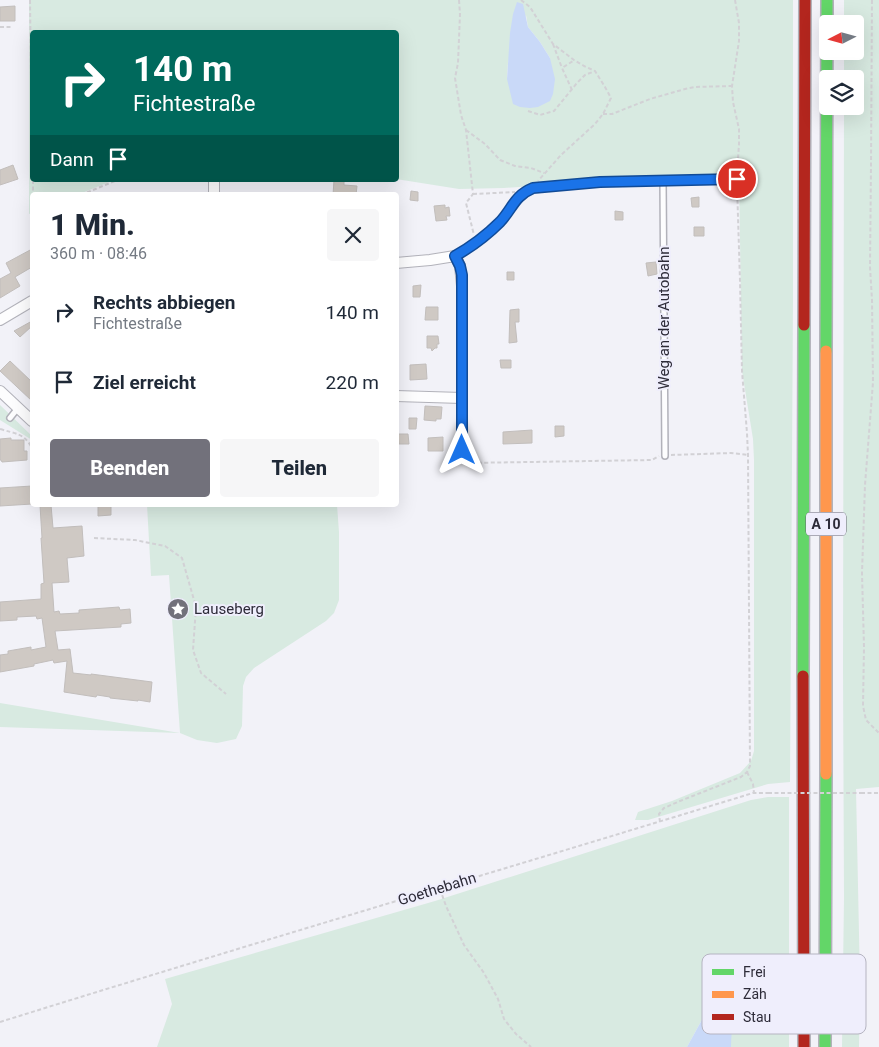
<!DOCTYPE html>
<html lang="de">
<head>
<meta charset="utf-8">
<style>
  body { margin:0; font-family:Roboto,sans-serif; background:#f6f6f7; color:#1f2937; height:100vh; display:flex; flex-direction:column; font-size:19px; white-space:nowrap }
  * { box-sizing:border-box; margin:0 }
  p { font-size:16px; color:#747a83 }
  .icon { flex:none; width:28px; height:28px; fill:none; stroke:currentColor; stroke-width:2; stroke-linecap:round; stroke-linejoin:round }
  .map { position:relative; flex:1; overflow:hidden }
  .panel { position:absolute; left:30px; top:192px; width:369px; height:315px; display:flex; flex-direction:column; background:#fff; border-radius:5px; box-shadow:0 5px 20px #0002 }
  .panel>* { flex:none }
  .banner { position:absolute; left:30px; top:30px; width:369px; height:152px; border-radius:5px; box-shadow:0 5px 20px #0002; background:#00695c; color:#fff; overflow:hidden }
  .needle { width:32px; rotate:264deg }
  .buttons { position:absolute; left:819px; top:15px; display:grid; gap:10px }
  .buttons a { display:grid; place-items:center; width:45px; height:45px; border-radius:5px; background:#fff; box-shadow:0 5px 20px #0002; font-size:25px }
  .pin { position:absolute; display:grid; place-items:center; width:42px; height:42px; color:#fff; margin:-21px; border:2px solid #fff; border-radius:50%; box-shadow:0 1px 5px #0007 }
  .me { position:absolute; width:55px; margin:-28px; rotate:0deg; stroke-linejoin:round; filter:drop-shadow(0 0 4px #0008) }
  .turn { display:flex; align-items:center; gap:18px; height:105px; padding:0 20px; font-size:22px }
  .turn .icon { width:65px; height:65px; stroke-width:2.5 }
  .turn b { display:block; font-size:35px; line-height:42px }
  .then { display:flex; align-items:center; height:48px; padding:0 20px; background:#0003; gap:10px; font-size:19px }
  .round { display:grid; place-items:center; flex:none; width:52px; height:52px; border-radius:5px; background:#f6f6f7 }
  .headline { display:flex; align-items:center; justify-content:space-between; height:85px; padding:0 20px }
  h1 { font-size:30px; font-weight:800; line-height:38px }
  .primary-button { display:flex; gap:10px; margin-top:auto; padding:10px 20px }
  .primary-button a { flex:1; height:58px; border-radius:5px; background:#72717b; color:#fff; font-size:20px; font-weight:800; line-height:58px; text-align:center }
  .primary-button a+a { background:#f6f6f7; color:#1f2937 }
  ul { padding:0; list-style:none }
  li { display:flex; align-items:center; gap:15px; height:70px; padding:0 20px }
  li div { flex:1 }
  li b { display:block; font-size:19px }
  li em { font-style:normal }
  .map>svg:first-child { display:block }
</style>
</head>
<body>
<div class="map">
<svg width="879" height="1047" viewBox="0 0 879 1047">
  <rect width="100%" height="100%" fill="#f2f2f8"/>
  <path fill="#d8eae1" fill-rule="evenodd" d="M29,0H793V299L790,782L768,784L648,820H635L638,812L672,801L740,773L751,761L754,751V460L753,439L742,371L739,173L504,188L459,189L396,179V32H32V180H114L77,195H32V213L29,214ZM526,15L528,27L540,42L550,58L507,79L508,62Z
    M844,0H879V787L856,789L860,982L859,1047H842L844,898L843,668L844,106H855V79H844V51H855V24H844Z
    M0,405L32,436V440L0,420Z
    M147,505H337L339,532V600L334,613L326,621L254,668L246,677L243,686L242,726L236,739L217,743L197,740L180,733L0,727V703L180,733L169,575L151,576Z
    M768,797H789V1047H731V1025L712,1011L707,1012L704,1016L687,1047H157L172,1004L165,979L435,901L751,800Z"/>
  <path fill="#c9d9f8" d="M517,2L523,4L528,27L540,42L550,58L555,79L553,94L550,101L538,107L530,108L520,107L513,104L507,79L510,33L513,14Z
    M719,1010C736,1019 731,1030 731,1047H687L704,1016L707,1012Z"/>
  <path fill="#cfc9c4" stroke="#c2bebc" d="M15,6V21H0V7Z
    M13,165L18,179L0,185V170Z
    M334,180H344V185L357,186L356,195L343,193V195H333Z
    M411,191L418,192V201L410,200Z
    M699,197V207H692L691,198Z
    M445,205V208L449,207L450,216H446L447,220L436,221L434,206Z
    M615,211L623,212V220H615Z
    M694,227H704V236H694Z
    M32,249V267L15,277L20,286L0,298V279L11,273L6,263Z
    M656,262L657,274L648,276L646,263Z
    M507,272H514V280H507Z
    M421,285L420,297H413V286Z
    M426,307H438V320H425Z
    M519,309V322H515L517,342L509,343L510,310Z
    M32,321V326L20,337L14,331Z
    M427,336H438L439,344H437V348H435L432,351L431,348H427Z
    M500,360H511V368H501Z
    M10,361L32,382V401L0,371Z
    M426,364L427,379L410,380V365Z
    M425,406L442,407L441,419H436V421L424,420Z
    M409,418H417L416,429H409Z
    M555,426H564V436L555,437Z
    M532,430V443L503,444V432Z
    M398,434H408L409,444H399Z
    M443,437V451H428V438Z
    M11,438V440H24V451H27V460L2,462L1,460H0V439Z
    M32,486V504L0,506V488Z
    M40,505H51L53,528L82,526L84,556L67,558L69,582L52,583L54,612L59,611L60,614L79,613V610L119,607L120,610L130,609L131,623L121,624V627L55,631L58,650L70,649L73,673L91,675V674L152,682L150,702L138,700V701L110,698V697L97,695L96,697L64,692L67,661L54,663L53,660L34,664V666L0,672V655L8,654V651L31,647V650L46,647L42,618L37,619L36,616L17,617V620L0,621V602L41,599V584L44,583L41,538H42Z
    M98,505H111V515L98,516Z"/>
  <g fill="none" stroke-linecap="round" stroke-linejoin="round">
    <g stroke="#b2b2ba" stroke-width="8">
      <path id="lane" d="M663,180L665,456
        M455,256C471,247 487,235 500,221C513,208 514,196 533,188L600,182L737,179
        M10,418L18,408"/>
    </g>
    <g stroke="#b2b2ba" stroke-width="12">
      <path id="street" d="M214,195V180
        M396,263L430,260L455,256L460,266L462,286V453
        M0,320L32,301
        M0,391L32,421
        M396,396L462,398"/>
    </g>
    <g stroke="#b2b2ba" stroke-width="14">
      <path id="fast" d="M826,351L827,0
        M803,676L804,325
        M825,1047L826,774"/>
    </g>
    <g stroke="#b2b2ba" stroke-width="14">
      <path id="slow" d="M826,774V351"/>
    </g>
    <g stroke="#b2b2ba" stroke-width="14">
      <path id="jam" d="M804,325L805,0
        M803,676L804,1047"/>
    </g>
    <path stroke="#d2d1d5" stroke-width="2" stroke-dasharray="4 2.5" stroke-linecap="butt" d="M30,0L32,159
      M459,0L460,14L458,63L455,78L461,115L466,130L473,194L466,203L474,235
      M521,0L530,7L553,44L574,60L584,66L595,71L605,87L611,98L603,114L595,124L561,155L538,181
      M735,0L739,23V41L732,86L733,102L739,129V144L737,173
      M872,0L871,165L870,267L872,300L873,382L865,485L862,573L864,647L863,706L866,720L879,733
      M0,27H12
      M553,44L562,68
      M572,90L562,68L573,61
      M528,111L540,115L554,111L577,83L585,75L595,71
      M603,114H612L650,99L685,89L695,87L731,86
      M466,130L485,144L500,160L515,166L531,168L544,173
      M33,180V195
      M473,194L515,192
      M81,195L117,180
      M0,429C16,434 24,433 32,448
      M671,455L731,453L748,455
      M466,461L467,463L652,460L659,456
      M94,538L135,540L165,546L182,558L196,607L193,650L201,673L226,694
      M747,772L753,784L754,793
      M861,793H879
      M660,822L659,814L664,808L680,801L741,777L747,772L750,766L748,455L747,433L742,371L740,281L737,185
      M440,889L446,906L464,945L484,973L498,999L504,1019L516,1034L531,1047
      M0,1022C250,944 502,870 753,793H768"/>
    <use href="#lane" stroke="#fdfdfe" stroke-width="5"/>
    <use href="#street" stroke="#fdfdfe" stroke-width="10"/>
    <use href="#fast" stroke="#63d668" stroke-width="11"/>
    <use href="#slow" stroke="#ff974d" stroke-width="11"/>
    <use href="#jam" stroke="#b3261e" stroke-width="11"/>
    <path stroke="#d2d1d5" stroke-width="2" stroke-dasharray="4 2.5" stroke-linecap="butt" d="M768,793H861"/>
  </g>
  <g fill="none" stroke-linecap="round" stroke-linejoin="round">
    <g stroke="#114b97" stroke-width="12">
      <path id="route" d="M462,450V275L460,266L455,256C471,247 487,235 500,222C513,208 514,196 533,188L600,182L737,179"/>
    </g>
    <use href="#route" stroke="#1a73e8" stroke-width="9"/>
  </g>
  <defs>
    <g id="sight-disc" transform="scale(1.125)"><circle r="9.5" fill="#72717b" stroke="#efeefc"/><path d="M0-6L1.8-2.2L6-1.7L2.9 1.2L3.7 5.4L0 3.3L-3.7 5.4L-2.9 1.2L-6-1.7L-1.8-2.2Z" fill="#fff"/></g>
  </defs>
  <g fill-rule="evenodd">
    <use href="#sight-disc" x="178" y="609"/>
  </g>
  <g text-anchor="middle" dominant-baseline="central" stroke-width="4" stroke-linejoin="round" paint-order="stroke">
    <rect fill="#efeefc" stroke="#676673" stroke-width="1" x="806" y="512.5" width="40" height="23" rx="4"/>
    <g font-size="14" font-weight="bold" fill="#2d2b38">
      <text x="826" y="524">A 10</text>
    </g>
    <g font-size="15" fill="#2d2b38" stroke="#efeefc">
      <text transform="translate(664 318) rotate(-90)">Weg an der Autobahn</text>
      <text transform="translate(437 889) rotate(-17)">Goethebahn</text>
    </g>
    <g font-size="15" fill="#2d2b38" stroke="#efeefc" text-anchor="start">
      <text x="194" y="609">Lauseberg</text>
    </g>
  </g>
  <rect x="702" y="954" width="164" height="80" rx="8" fill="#efeefc" stroke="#b5b4c1" stroke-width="1"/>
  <rect x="712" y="969" width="22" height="6" fill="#63d668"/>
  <rect x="712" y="991" width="22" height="7" fill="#ff974d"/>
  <rect x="712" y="1014" width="22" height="6" fill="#b3261e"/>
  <g font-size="14" fill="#2d2b38">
    <text x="743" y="977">Frei</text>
    <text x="743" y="999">Zäh</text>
    <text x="743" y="1022">Stau</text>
  </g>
</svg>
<div class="buttons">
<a><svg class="needle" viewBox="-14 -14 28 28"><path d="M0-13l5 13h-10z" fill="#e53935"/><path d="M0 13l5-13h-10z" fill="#747a83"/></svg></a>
<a><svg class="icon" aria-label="layers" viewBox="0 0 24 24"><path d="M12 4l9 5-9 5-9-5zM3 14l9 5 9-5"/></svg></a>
</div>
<div class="pin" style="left:737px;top:179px;background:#d93025"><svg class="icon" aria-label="arrive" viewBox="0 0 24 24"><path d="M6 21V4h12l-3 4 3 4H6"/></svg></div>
<svg class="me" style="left:462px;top:450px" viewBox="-20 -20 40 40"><path d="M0-17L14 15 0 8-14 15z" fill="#1a73e8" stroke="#fff" stroke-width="4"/></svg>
<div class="banner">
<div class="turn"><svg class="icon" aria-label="right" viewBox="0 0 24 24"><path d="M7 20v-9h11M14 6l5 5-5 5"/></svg><div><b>140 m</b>Fichtestraße</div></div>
<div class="then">Dann<svg class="icon" aria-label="arrive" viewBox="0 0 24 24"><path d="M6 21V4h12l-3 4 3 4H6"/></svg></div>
</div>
<section class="panel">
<div class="headline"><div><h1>1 Min.</h1><p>360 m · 08:46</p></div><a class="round"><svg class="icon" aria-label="close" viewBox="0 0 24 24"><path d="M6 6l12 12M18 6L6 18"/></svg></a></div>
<ul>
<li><svg class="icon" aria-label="right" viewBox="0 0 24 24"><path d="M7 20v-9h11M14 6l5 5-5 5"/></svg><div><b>Rechts abbiegen</b><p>Fichtestraße</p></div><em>140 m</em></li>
<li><svg class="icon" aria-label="arrive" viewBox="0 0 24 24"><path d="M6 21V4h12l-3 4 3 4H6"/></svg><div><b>Ziel erreicht</b></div><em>220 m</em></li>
</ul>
<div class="primary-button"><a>Beenden</a><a>Teilen</a></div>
</section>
</div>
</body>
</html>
